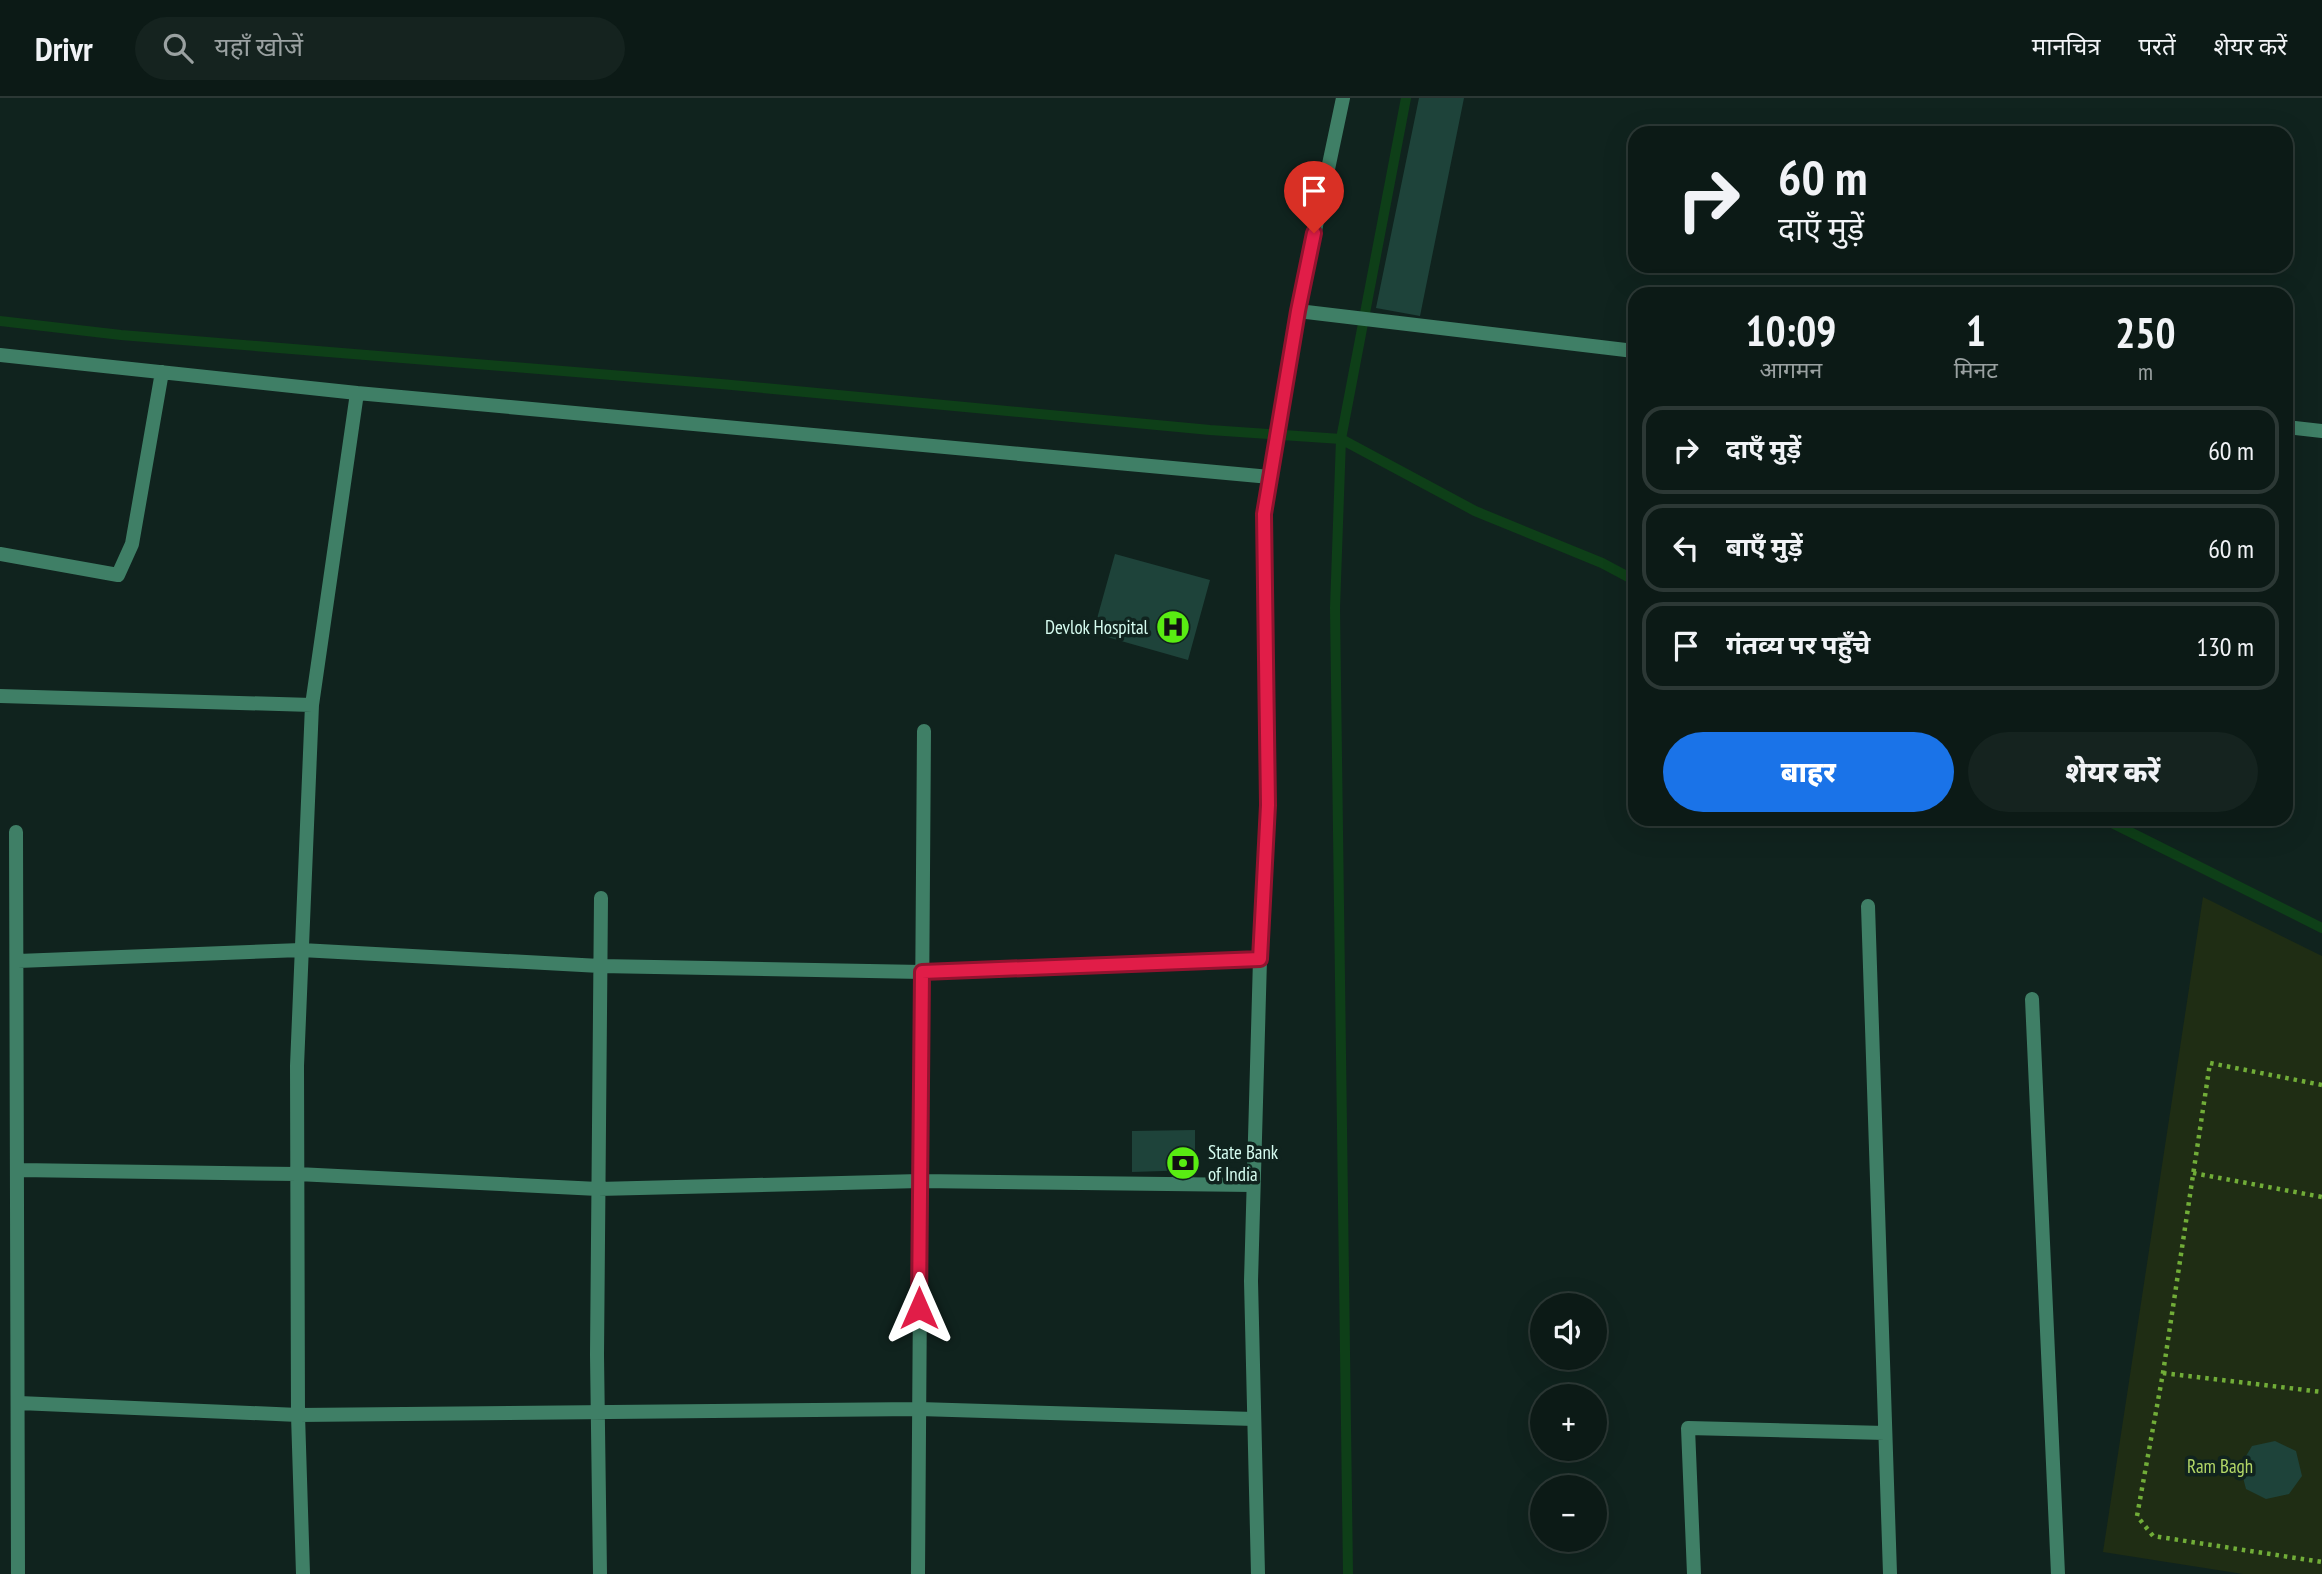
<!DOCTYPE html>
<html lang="hi">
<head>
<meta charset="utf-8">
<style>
  body { margin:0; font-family:"PT Sans Narrow","Noto Sans Devanagari",sans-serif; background:#15231f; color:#f1f3f6; height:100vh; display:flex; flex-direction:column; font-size:26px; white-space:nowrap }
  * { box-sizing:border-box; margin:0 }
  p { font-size:23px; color:#9aa1a1 }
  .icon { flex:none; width:38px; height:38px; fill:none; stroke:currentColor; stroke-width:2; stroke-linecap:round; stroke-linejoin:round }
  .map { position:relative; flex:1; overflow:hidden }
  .sheet { position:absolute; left:1628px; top:189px; width:665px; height:539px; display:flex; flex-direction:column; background:#0c1a16; border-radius:21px; box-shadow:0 7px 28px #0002,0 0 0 2px #2c3835 }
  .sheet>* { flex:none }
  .banner { position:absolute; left:1628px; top:28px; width:665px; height:147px; border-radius:21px; box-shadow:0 7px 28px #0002,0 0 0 2px #2c3835; background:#0c1a16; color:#f1f3f6; overflow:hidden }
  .fabs { position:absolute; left:1530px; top:1195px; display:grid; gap:14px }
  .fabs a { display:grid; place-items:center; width:77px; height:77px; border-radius:50%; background:#0c1a16; box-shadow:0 7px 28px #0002,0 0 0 2px #2c3835; font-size:35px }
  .pin { position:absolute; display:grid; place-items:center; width:60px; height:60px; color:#fff; margin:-72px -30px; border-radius:50% 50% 50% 0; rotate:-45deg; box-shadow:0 0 7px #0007 }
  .pin .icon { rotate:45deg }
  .me { position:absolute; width:77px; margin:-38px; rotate:0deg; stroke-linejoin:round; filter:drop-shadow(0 0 5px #0008) }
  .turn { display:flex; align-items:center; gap:24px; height:147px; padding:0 35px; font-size:32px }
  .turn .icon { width:91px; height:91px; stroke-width:2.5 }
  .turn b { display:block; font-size:49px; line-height:60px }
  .eta { display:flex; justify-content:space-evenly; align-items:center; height:119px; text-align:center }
  .eta b { font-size:42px; font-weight:800; line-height:49px }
  .button { display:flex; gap:14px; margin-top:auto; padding:14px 35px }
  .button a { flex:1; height:80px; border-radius:42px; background:#1a73e8; color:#fff; font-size:28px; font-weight:800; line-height:80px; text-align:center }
  .button a+a { background:#15231f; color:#f1f3f6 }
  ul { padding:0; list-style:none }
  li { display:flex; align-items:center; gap:21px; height:88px; margin:0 14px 10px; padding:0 21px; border:4px solid #2c3835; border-radius:21px }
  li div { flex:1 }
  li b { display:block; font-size:26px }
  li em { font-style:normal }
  header { display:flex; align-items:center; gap:42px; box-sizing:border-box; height:98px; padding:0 35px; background:#0c1a16; border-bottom:2px solid #2c3835 }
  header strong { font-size:33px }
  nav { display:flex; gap:38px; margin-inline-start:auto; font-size:24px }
  .search { width:490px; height:63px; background:#15231f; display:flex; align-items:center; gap:18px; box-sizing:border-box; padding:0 24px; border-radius:38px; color:#9aa1a1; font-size:26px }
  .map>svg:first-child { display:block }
</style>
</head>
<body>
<header>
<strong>Drivr</strong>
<div class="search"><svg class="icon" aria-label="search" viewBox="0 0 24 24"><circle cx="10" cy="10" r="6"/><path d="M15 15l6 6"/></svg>यहाँ खोजें</div>
<nav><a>मानचित्र</a><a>परतें</a><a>शेयर करें</a></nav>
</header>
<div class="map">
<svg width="2322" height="1476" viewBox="0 0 2322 1476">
  <rect width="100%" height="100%" fill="#10231e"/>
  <path fill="#1f2d14" d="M2203,799L2322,858V1476H2243L2103,1454Z"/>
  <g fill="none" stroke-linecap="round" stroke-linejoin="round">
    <path stroke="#0e3f18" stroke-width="10" d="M0,223L121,237L721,286L1210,332L1341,341L1475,413L1602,465L1634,482
      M2104,721L2322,830
      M1348,1476L1335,510L1341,341L1406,0"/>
  </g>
  <path fill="#1e433a" d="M1419,0H1464L1420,218L1376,210Z
    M1115,456L1210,482L1188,562L1093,535Z
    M1195,1032V1072L1132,1074V1033Z
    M2275,1343L2296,1353L2302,1378L2289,1396L2266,1401L2246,1391L2240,1368L2252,1348Z"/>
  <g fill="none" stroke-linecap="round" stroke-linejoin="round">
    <path stroke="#71ad38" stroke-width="4.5" stroke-dasharray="3.5 5" stroke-linecap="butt" d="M2322,987L2210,965L2163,1275L2137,1418L2153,1438L2322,1464
      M2193,1075L2322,1099
      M2163,1275L2322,1294"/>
    <path stroke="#3f7f66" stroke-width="14" d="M1298,213L1634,253
      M0,257L357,295L1270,379
      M2286,329L2322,333
      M0,456L118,477L132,446L162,274
      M0,598L312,607
      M16,734L18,1476
      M1868,808L1890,1476
      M18,863L301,852L600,868L922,874L1260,861
      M2032,901L2058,1476
      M19,1072L297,1076L598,1091L920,1083L1253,1087
      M19,1305L298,1317L919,1311L1254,1321
      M303,1476L298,1317L297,968L312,607L357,295
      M600,1476L597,1257L601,800
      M918,1476L924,633
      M1694,1476L1688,1330L1885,1335"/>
    <path stroke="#3f7f66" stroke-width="14" d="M1258,1476L1251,1183L1260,861L1268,707L1263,416L1298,213L1343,0"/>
  </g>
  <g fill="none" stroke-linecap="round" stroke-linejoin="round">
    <g stroke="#92132f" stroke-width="18">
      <path id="route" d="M919,1210L922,874L1260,861L1268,707L1264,416L1298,213L1314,135"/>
    </g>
    <use href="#route" stroke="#e11d48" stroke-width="12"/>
  </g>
  <defs>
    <g id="hospital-disc" transform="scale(1.75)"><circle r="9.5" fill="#59ec12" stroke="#10231e"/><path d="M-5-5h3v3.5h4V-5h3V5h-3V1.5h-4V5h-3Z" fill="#111"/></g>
    <g id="bank-disc" transform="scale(1.75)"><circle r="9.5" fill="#59ec12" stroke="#10231e"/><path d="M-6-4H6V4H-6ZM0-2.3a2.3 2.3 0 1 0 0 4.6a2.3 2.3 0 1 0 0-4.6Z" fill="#111"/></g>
  </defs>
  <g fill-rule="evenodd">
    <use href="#hospital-disc" x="1173" y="529"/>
    <use href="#bank-disc" x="1183" y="1065"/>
  </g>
  <g text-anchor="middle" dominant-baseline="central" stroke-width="7" stroke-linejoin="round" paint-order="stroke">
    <g font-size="19" fill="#d6fcf0" stroke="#10231e" text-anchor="end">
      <text x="1148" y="529">Devlok Hospital</text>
      <text x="1208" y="1054" text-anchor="start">State Bank<tspan x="1208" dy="22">of India</tspan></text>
    </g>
    <g font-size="19" fill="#b3d767" stroke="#10231e">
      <text x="2220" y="1368">Ram Bagh</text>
    </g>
  </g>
</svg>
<div class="fabs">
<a><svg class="icon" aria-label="sound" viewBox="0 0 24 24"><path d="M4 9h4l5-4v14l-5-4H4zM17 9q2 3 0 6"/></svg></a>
<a>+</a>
<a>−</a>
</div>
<div class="pin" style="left:1314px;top:135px;background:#d93025"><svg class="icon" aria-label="arrive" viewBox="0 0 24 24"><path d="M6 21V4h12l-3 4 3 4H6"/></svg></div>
<svg class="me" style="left:919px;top:1210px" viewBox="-20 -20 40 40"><path d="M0-17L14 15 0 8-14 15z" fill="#e11d48" stroke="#fff" stroke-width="4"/></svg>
<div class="banner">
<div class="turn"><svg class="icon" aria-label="right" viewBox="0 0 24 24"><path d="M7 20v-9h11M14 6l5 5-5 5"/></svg><div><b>60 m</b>दाएँ मुड़ें</div></div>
</div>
<section class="sheet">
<div class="eta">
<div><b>10:09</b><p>आगमन</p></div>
<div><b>1</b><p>मिनट</p></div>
<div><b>250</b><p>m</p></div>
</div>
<ul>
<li><svg class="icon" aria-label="right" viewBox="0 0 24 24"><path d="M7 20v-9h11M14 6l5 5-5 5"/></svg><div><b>दाएँ मुड़ें</b></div><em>60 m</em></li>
<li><svg class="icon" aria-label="left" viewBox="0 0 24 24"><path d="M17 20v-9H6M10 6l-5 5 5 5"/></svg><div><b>बाएँ मुड़ें</b></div><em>60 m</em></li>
<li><svg class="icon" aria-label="arrive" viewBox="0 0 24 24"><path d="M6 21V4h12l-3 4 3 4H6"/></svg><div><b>गंतव्य पर पहुँचे</b></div><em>130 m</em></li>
</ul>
<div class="button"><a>बाहर</a><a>शेयर करें</a></div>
</section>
</div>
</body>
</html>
